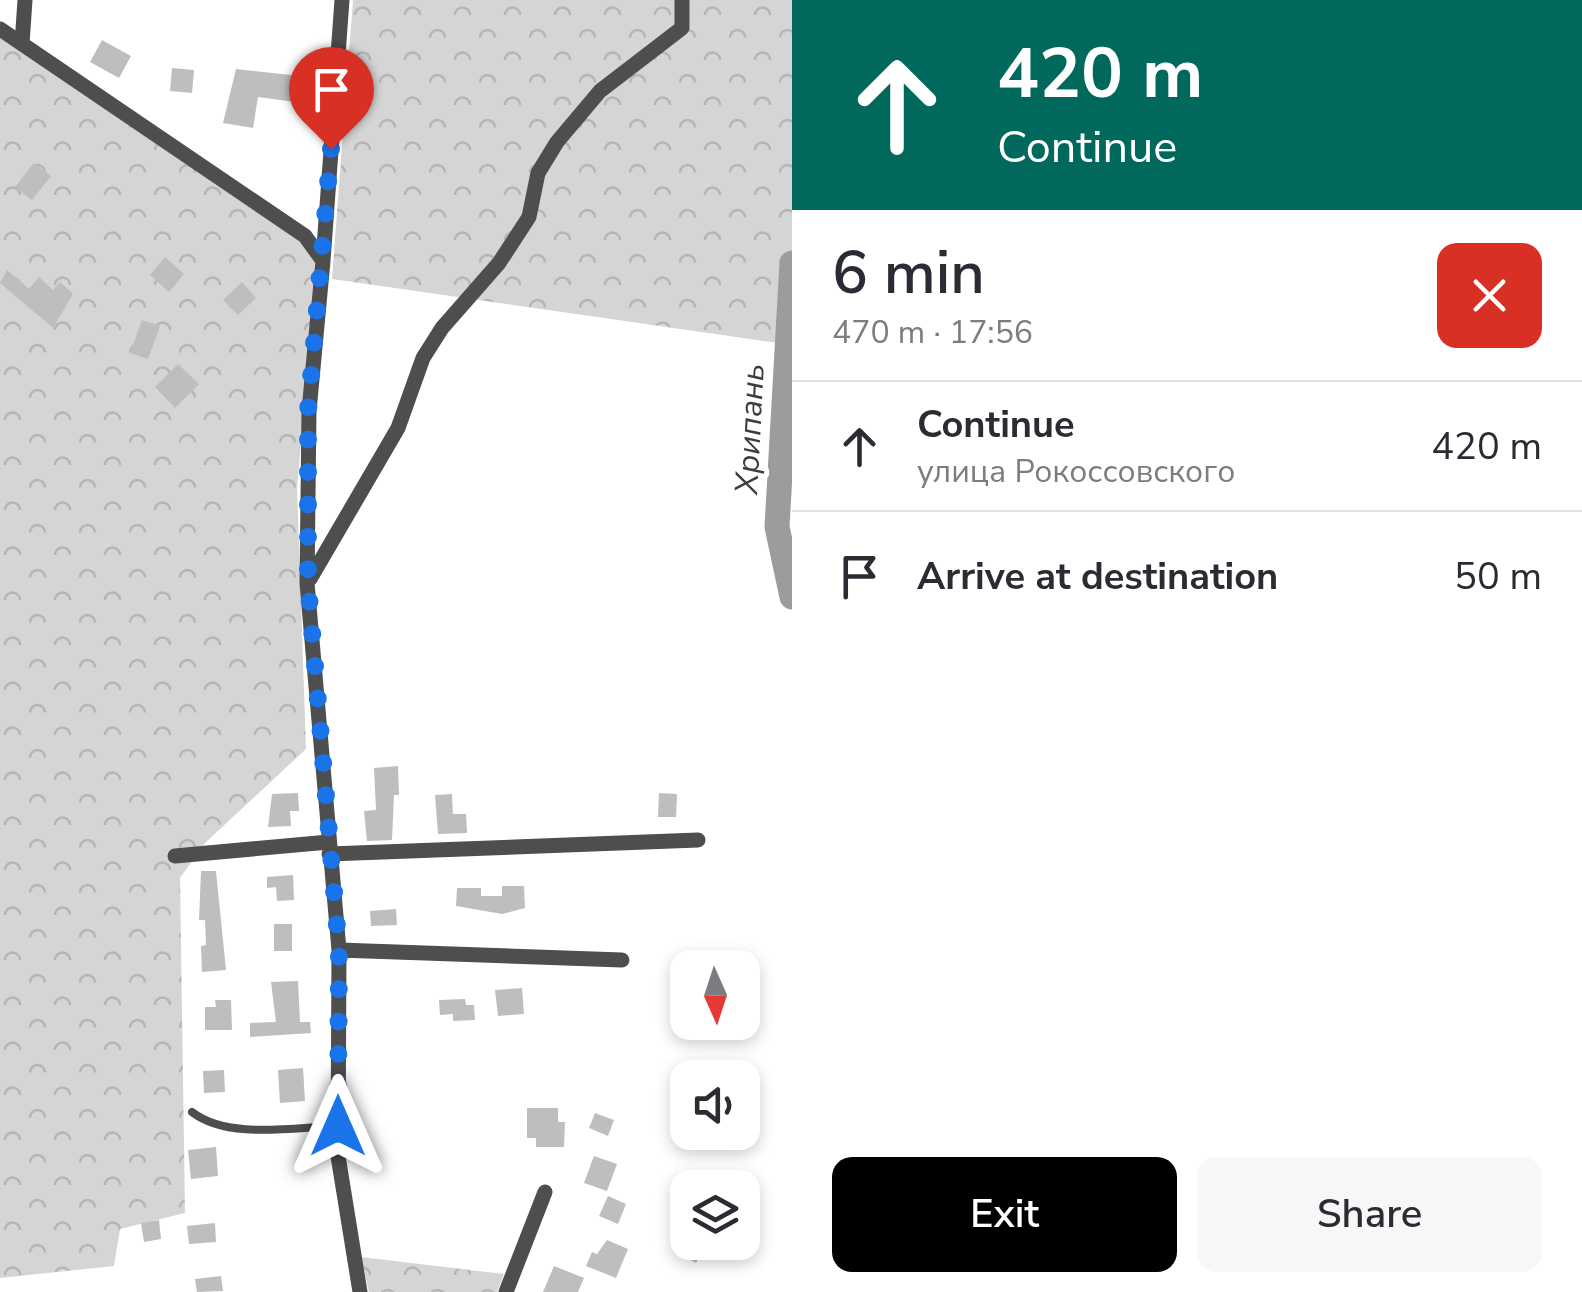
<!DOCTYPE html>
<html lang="en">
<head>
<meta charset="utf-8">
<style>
  body { margin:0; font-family:"Nunito Sans",sans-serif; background:#f7f7f7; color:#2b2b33; height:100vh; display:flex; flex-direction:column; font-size:38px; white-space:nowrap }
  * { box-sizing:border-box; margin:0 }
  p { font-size:32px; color:#7c7c81 }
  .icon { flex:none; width:55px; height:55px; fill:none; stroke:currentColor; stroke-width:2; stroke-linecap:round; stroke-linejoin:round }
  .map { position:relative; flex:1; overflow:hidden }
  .side { display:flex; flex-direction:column; background:#fff; width:790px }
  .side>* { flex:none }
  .top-card { background:#00695c; color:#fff; overflow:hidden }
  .needle { width:65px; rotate:177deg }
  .buttons { position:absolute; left:670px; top:950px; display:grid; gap:20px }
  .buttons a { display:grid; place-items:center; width:90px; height:90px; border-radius:20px; background:#fff; box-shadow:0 5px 15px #0003; font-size:50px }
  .pin { position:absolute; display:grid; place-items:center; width:85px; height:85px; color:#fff; margin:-102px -42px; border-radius:50% 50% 50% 0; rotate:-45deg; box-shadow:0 0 10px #0007 }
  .pin .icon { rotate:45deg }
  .me { position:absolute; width:110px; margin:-55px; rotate:0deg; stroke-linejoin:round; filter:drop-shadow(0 0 8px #0008) }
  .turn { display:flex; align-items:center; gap:35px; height:210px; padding:0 40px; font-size:45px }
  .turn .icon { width:130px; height:130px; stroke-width:2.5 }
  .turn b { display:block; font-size:70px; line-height:85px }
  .round { display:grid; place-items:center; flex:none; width:105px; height:105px; border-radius:20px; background:#f7f7f7 }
  .head { display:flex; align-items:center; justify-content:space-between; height:170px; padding:0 40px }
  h1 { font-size:60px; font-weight:600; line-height:75px }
  .action { display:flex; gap:20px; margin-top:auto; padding:20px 40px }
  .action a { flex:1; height:115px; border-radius:20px; background:#000; color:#fff; font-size:40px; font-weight:600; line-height:115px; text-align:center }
  .action a+a { background:#f7f7f7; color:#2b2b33 }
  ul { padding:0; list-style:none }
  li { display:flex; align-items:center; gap:30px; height:130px; padding:0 40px; border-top:2px solid #e1e1e2 }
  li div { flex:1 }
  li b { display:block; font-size:38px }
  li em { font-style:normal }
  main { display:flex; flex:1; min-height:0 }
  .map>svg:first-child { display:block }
</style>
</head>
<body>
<main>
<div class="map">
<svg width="792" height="1292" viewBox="0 0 792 1292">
  <defs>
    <pattern id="forest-crowns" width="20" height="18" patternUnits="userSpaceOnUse" patternTransform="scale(2.5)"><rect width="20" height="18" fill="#d5d5d5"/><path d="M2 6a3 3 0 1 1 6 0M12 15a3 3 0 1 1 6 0" fill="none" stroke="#b5b5b5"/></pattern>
  </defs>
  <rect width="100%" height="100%" fill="#fff"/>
  <path fill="url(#forest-crowns)" d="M353,0H792V345L332,279Z
    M0,37L302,240L317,267L297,488L306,749L205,843L180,878L185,1213L120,1229L114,1266L0,1278Z
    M361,1257L504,1274L497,1292H369Z"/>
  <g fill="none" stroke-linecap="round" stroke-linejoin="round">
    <path stroke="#9c9c9c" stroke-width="25" d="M792,263L777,527L792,597"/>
  </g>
  <path fill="#bebebe" d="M102,40L131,56L119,78L90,62Z
    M172,68L194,70L192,93L170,91Z
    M236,69L319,78L317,98L295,96V102L258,97L253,128L223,123Z
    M34,163L51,176L32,200L15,187Z
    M165,257L184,274L169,292L150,275Z
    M7,270L29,289L39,277L53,290L60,282L73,294L53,328L0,283Z
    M242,282L256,298L238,315L223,300Z
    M142,320L160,326L148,359L130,353Z
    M178,364L199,384L175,408L155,387Z
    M398,766L399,795H394L392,840L367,841L364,811L376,810L374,768Z
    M298,793L299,811H290L291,826L268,827L272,794Z
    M659,793L677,794L676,817H658Z
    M452,794L453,814H466L467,833L438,834L435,795Z
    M201,871H216L226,970L202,972L201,946L206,945L205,920H199Z
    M293,875L294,900L277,901L276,887L267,888V877Z
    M502,886H524L525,908L502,914L456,906L457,888H481V896H502Z
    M396,909L397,925L371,926L370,911Z
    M274,924H292V951H274Z
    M298,981L300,1022H310L311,1033L250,1037V1023L276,1022L271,982Z
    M522,988L524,1014L498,1016L495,990Z
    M465,999L466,1005H474L475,1020L453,1021V1014L440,1015L439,1000Z
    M215,1000H231L232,1030H205V1007H216Z
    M303,1068L305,1101L280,1103L278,1070Z
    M224,1070L225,1092L204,1093L203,1071Z
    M527,1108H558V1122H565L564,1147H536V1138H527Z
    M595,1113L614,1120L608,1136L589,1128Z
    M216,1147L218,1176L191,1179L188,1150Z
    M594,1156L617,1164L607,1191L584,1183Z
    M608,1196L626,1204L618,1224L599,1216Z
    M159,1220L161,1239L144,1242L141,1223Z
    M215,1223L216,1242L189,1244L187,1226Z
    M607,1240L628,1249L616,1278L586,1266L592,1252L597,1254Z
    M679,1242L705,1247L696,1263L674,1251Z
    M554,1266L584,1278L578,1292H543Z
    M221,1276L223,1291L197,1292L195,1279Z"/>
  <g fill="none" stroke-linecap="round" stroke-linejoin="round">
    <path stroke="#4e4e4e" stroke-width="8" d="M192,1112C228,1140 294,1127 338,1126"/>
    <path stroke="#4e4e4e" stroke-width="15" d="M0,29L305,236L323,261L309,411L307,583L339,950L338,1156L360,1292
      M22,44L25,0
      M323,261L342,0
      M310,579L398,428L423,358L442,328L499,263L529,217L538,173L557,142L600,91L682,28V0
      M329,854L698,840
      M175,856L329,842
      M339,950L622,960
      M506,1292L545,1192"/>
  </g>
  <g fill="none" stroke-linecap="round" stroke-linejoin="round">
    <path stroke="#1a73e8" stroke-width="18" stroke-dasharray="0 32.4" d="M331,149L308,411V583L339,950L338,1126"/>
  </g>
  <g text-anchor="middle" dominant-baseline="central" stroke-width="10" stroke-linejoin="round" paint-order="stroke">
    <g font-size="32" font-style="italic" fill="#3d3d3d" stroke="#fff">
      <text transform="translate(750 429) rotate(-87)">Хрипань</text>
    </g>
  </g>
</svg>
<div class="buttons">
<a><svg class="needle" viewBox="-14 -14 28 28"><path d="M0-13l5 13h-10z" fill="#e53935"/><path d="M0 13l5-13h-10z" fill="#7c7c81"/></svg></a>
<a><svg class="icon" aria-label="sound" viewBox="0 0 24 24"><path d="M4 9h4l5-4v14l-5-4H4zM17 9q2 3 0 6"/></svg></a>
<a><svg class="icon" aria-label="layers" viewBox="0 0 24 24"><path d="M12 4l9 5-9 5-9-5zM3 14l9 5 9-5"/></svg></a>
</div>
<div class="pin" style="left:331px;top:149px;background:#d93025"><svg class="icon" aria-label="arrive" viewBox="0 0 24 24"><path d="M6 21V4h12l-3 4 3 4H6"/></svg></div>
<svg class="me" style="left:338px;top:1126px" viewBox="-20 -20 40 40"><path d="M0-17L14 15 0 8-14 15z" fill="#1a73e8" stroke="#fff" stroke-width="4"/></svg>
</div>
<section class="side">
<div class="top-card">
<div class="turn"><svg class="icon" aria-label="ahead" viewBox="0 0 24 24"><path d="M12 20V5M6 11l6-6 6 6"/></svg><div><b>420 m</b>Continue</div></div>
</div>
<div class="head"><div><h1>6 min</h1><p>470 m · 17:56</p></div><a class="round" style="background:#d93025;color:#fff"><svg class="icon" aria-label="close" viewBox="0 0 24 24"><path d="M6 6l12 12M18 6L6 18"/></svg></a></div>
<ul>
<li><svg class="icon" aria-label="ahead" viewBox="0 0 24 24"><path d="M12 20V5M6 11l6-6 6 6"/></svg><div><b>Continue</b><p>улица Рокоссовского</p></div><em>420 m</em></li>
<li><svg class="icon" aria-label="arrive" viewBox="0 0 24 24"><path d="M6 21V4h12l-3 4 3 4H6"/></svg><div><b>Arrive at destination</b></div><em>50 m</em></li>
</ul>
<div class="action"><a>Exit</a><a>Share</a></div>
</section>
</main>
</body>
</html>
